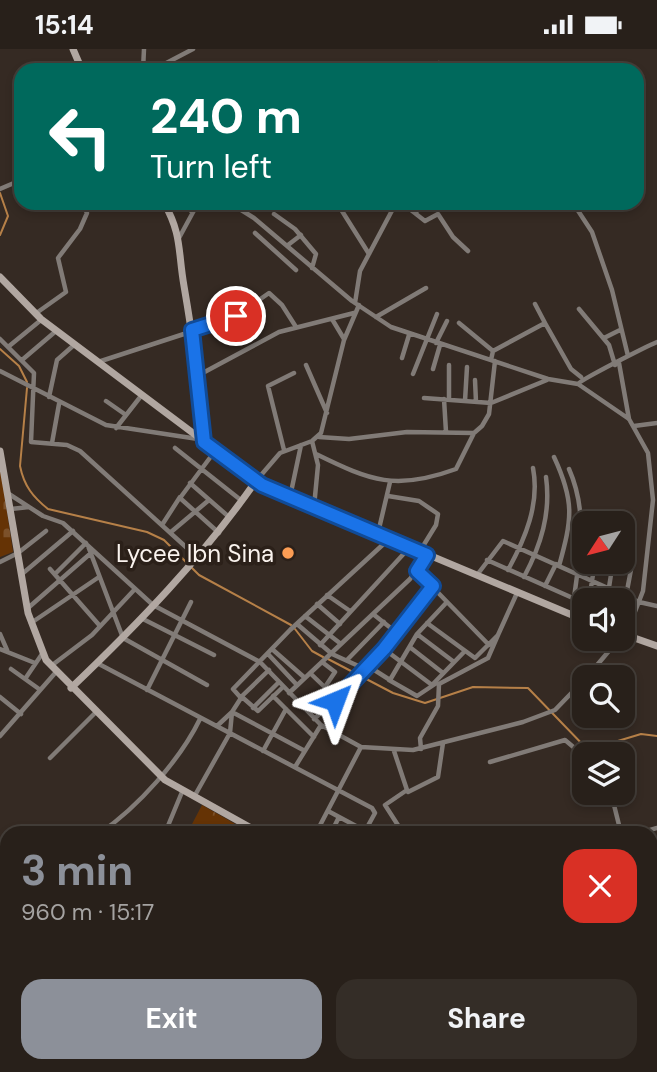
<!DOCTYPE html>
<html lang="en">
<head>
<meta charset="utf-8">
<style>
  body { margin:0; font-family:"DM Sans",sans-serif; background:#342d27; color:#f1f3f6; height:100vh; display:flex; flex-direction:column; font-size:26px; white-space:nowrap }
  * { box-sizing:border-box; margin:0 }
  p { font-size:23px; color:#a5a3a2 }
  .icon { flex:none; width:38px; height:38px; fill:none; stroke:currentColor; stroke-width:2; stroke-linecap:round; stroke-linejoin:round }
  .map { position:relative; flex:1; overflow:hidden }
  .side { position:absolute; left:0px; top:777px; width:658px; height:247px; display:flex; flex-direction:column; background:#28201a; border-radius:21px 21px 0 0; box-shadow:0 4px 10px #0003,0 0 0 2px #443e39 }
  .side>* { flex:none }
  .banner { position:absolute; left:14px; top:14px; width:630px; height:147px; border-radius:21px; box-shadow:0 4px 10px #0003,0 0 0 2px #443e39; background:#00695c; color:#fff; overflow:hidden }
  .needle { width:46px; rotate:234deg }
  .tools { position:absolute; left:572px; top:462px; display:grid; gap:14px }
  .tools a { display:grid; place-items:center; width:63px; height:63px; border-radius:14px; background:#28201a; box-shadow:0 4px 10px #0003,0 0 0 2px #443e39; font-size:35px }
  .pin { position:absolute; display:grid; place-items:center; width:60px; height:60px; color:#fff; margin:-30px; border:4px solid #fff; border-radius:50%; box-shadow:0 2px 7px #0007 }
  .me { position:absolute; width:77px; margin:-38px; rotate:44deg; stroke-linejoin:round; filter:drop-shadow(0 0 5px #0008) }
  .turn { display:flex; align-items:center; gap:24px; height:147px; padding:0 21px; font-size:32px }
  .turn .icon { width:91px; height:91px; stroke-width:2.5 }
  .turn b { display:block; font-size:49px; line-height:60px }
  .round { display:grid; place-items:center; flex:none; width:74px; height:74px; border-radius:21px; background:#342d27 }
  .head { display:flex; align-items:center; justify-content:space-between; height:119px; padding:0 21px }
  h1 { font-size:42px; font-weight:700; line-height:52px; color:#8c9099 }
  .primary-button { display:flex; gap:14px; margin-top:auto; padding:14px 21px }
  .primary-button a { flex:1; height:80px; border-radius:21px; background:#8c9099; color:#fff; font-size:28px; font-weight:700; line-height:80px; text-align:center }
  .primary-button a+a { background:#342d27; color:#f1f3f6 }
  .status { display:flex; justify-content:space-between; align-items:center; height:49px; padding:0 35px; background:#28201a; direction:ltr }
  .status svg { height:19px; fill:currentColor }
  .map>svg:first-child { display:block }
</style>
</head>
<body>
<div class="status"><b>15:14</b><svg viewBox="0 0 49 12"><path d="M0 12V9h3v3zM5 12V6h3v6zM10 12V3h3v9zM15 12V0h3v12zM26 1h20v11H26zM47 4h2v5h-2z"/></svg></div>
<div class="map">
<svg width="657" height="1023" viewBox="0 0 657 1023">
  <defs>
    <pattern id="cemetery-stones" width="16" height="16" patternUnits="userSpaceOnUse" patternTransform="scale(1.75)"><rect width="16" height="16" fill="#653305"/><path d="M2 7V4a2 2 0 0 1 4 0v3zM10 15v-3a2 2 0 0 1 4 0v3z" fill="#7c512a"/></pattern>
    <pattern id="park-crowns" width="20" height="18" patternUnits="userSpaceOnUse" patternTransform="scale(1.75)"><rect width="20" height="18" fill="#653305"/><path d="M2 6a3 3 0 1 1 6 0M12 15a3 3 0 1 1 6 0" fill="none" stroke="#7c512a"/></pattern>
  </defs>
  <rect width="100%" height="100%" fill="#352a23"/>
  <path fill="url(#cemetery-stones)" d="M0,416L13,503L0,508Z"/>
  <path fill="url(#park-crowns)" d="M202,756L251,784H190V779Z"/>
  <g fill="none" stroke-linecap="round" stroke-linejoin="round">
    <path stroke="#b68048" stroke-width="2" d="M0,144L8,167L0,186
      M0,300L19,317L27,333
      M27,339L20,417C24,437 33,448 48,460L147,483L164,491L187,514
      M191,518L199,526L291,576
      M295,580L312,602L323,608
      M328,610L393,644L425,654L473,638L528,639L588,701L641,685L657,687"/>
    <path stroke="#817b77" stroke-width="4.5" d="M143,21L144,0
      M153,21L193,0
      M436,21L439,14
      M0,140L21,131
      M184,154L192,163
      M230,154L254,169L352,252L391,278L548,330L578,335L629,370L648,404L653,451L643,542L631,573L623,584
      M337,154L369,205
      M402,154L425,172L438,165L453,188L468,202
      M573,154L592,183L612,241L628,307
      M415,164L425,154
      M274,165L295,180L316,205L312,219
      M255,184L296,221
      M179,189L198,154
      M288,196L301,186
      M355,254L360,222L396,154
      M535,255L545,274
      M579,260L609,296L615,316
      M35,265L66,243L58,209L80,180L87,164L82,154
      M376,268L426,239
      M332,270L344,290
      M459,274L493,302
      M604,289L620,281
      M0,290L34,324L31,393L67,396L80,402L198,509
      M436,294L447,272
      M8,298L41,271
      M402,309L409,286
      M22,311L56,282
      M491,311L493,302L545,274L571,320L581,328
      M98,313L233,269L269,244L282,256L296,278
      M619,314L629,370
      M306,316L327,364
      M433,320L440,296
      M0,322L106,376L198,390
      M413,325L437,265
      M199,326L279,283L354,264
      M475,331L476,353
      M578,335C580,331 647,297 657,293
      M49,348L57,311L74,296
      M424,349L491,354L547,331
      M444,350L446,383
      M449,350V316
      M106,352L126,366
      M465,352L467,318
      M634,377L657,374
      M116,379L141,347
      M319,388L349,390L407,383L474,384
      M312,392L318,416L314,458
      M52,394L59,355
      M175,399L242,452
      M284,401L268,337L294,324
      M215,402L180,449L219,484
      M316,405C371,432 396,442 456,420L474,384L482,377L489,365L495,312
      M554,408C575,453 572,470 559,517
      M569,420C588,463 580,504 574,549
      M256,432L280,404L312,392L321,384L344,291L359,256
      M190,434L229,468
      M9,445L43,467L63,474L153,556L260,613L321,676L361,698L413,701L523,673L555,661L584,631
      M388,447L419,452L438,465L436,476L420,502
      M290,448L301,396
      M11,460L29,458
      M162,476L180,448
      M171,483L209,451
      M378,484L390,433
      M88,497L123,589L207,636
      M487,511L584,554
      M0,513L18,504L46,482
      M50,520L100,577
      M508,521C525,490 540,455 533,419
      M417,522L489,596
      M22,525L73,482
      M55,525L86,494
      M477,526L503,492L639,553L657,557
      M524,528C541,496 551,464 546,428
      M545,537L556,515
      M327,546L350,562
      M626,547L633,510
      M589,551L595,513
      M607,551L613,513
      M317,555L340,575
      M28,559L91,504
      M373,565L397,584
      M305,567L341,595
      M141,569L214,606
      M623,570L631,573
      M31,574L99,528
      M427,574L475,609L498,586L517,544
      M297,575L332,605L365,620
      M0,585L7,601
      M417,585L454,613
      M320,596L409,499
      M411,599L443,624
      M0,600L35,614
      M272,600L305,629
      M384,600L432,636L464,603
      M268,605L297,636
      M347,611L384,573
      M322,613L335,623L325,638
      M97,614L372,759L375,764L364,784
      M51,617L92,586L135,540
      M368,617L390,631L417,585L447,553
      M11,620L39,640
      M310,624L337,650L314,670
      M587,628L619,590
      M25,630L42,605
      M389,631L417,647L435,635
      M147,641L191,553
      M289,644L410,530L427,506
      M273,647L314,688
      M0,648L21,665
      M241,648L269,621
      M242,648L258,662L283,638
      M337,650L384,600L433,537
      M253,659L279,633
      M232,663L305,702
      M217,677L232,663L241,649L233,640L290,581L389,490
      M0,687L56,623
      M421,700L420,689L438,657L439,635L488,609L498,586
      M263,702L286,660
      M394,702L407,741L385,756L403,784
      M50,709L95,664
      M490,713L565,691L584,707
      M295,718L321,676
      M408,743L438,728L443,694
      M611,744L621,784
      M194,748L230,684L232,663
      M328,762L369,784
      M100,784C138,758 180,711 200,670
      M165,784L182,743
      M316,784L361,698
      M331,784L339,768
      M640,784L657,779
      M0,793L7,802
      M651,820L657,818
      M0,831L7,838
      M0,848L7,843
      M651,856L657,853
      M0,857L7,863
      M0,884L7,891
      M651,892L657,890
      M0,913L7,919
      M91,1017L96,1023
      M207,1017L212,1023
      M271,1017L276,1023
      M295,1017L299,1023
      M528,1017L536,1023
      M356,1019L367,1017
      M53,1023L63,1017
      M117,1023L126,1017
      M253,1023L261,1017
      M299,1023L333,1018
      M480,1023L491,1017"/>
    <path stroke="#b1a7a1" stroke-width="7" d="M73,0L82,21
      M164,154C182,185 178,203 184,237C193,289 200,340 204,393
      M0,228L41,270L262,436L584,571
      M0,402L28,564L46,611L165,731L260,784
      M623,585L657,597
      M71,639C138,575 202,509 256,432
      M651,809L657,807
      M426,1017L431,1023"/>
  </g>
  <g fill="none" stroke-linecap="round" stroke-linejoin="round">
    <g stroke="#114b97" stroke-width="18">
      <path id="route" d="M236,267L192,281L204,393L262,436L427,506L417,522L433,537L384,600L335,652"/>
    </g>
    <use href="#route" stroke="#1a73e8" stroke-width="12"/>
  </g>
  <circle fill="#fc9d54" stroke="#2b2019" stroke-width="2.5" cx="288" cy="504" r="7"/>
  <g text-anchor="middle" dominant-baseline="central" stroke-width="7" stroke-linejoin="round" paint-order="stroke">
    <g font-size="24" fill="#faf3ee" stroke="#2b2019" text-anchor="end">
      <text x="274" y="504">Lycee Ibn Sina</text>
    </g>
  </g>
</svg>
<div class="tools">
<a><svg class="needle" viewBox="-14 -14 28 28"><path d="M0-13l5 13h-10z" fill="#e53935"/><path d="M0 13l5-13h-10z" fill="#a5a3a2"/></svg></a>
<a><svg class="icon" aria-label="sound" viewBox="0 0 24 24"><path d="M4 9h4l5-4v14l-5-4H4zM17 9q2 3 0 6"/></svg></a>
<a><svg class="icon" aria-label="search" viewBox="0 0 24 24"><circle cx="10" cy="10" r="6"/><path d="M15 15l6 6"/></svg></a>
<a><svg class="icon" aria-label="layers" viewBox="0 0 24 24"><path d="M12 4l9 5-9 5-9-5zM3 14l9 5 9-5"/></svg></a>
</div>
<div class="pin" style="left:236px;top:267px;background:#d93025"><svg class="icon" aria-label="arrive" viewBox="0 0 24 24"><path d="M6 21V4h12l-3 4 3 4H6"/></svg></div>
<svg class="me" style="left:335px;top:652px" viewBox="-20 -20 40 40"><path d="M0-17L14 15 0 8-14 15z" fill="#1a73e8" stroke="#fff" stroke-width="4"/></svg>
<div class="banner">
<div class="turn"><svg class="icon" aria-label="left" viewBox="0 0 24 24"><path d="M17 20v-9H6M10 6l-5 5 5 5"/></svg><div><b>240 m</b>Turn left</div></div>
</div>
<section class="side">
<div class="head"><div><h1>3 min</h1><p>960 m · 15:17</p></div><a class="round" style="background:#d93025;color:#fff"><svg class="icon" aria-label="close" viewBox="0 0 24 24"><path d="M6 6l12 12M18 6L6 18"/></svg></a></div>
<div class="primary-button"><a>Exit</a><a>Share</a></div>
</section>
</div>
</body>
</html>
